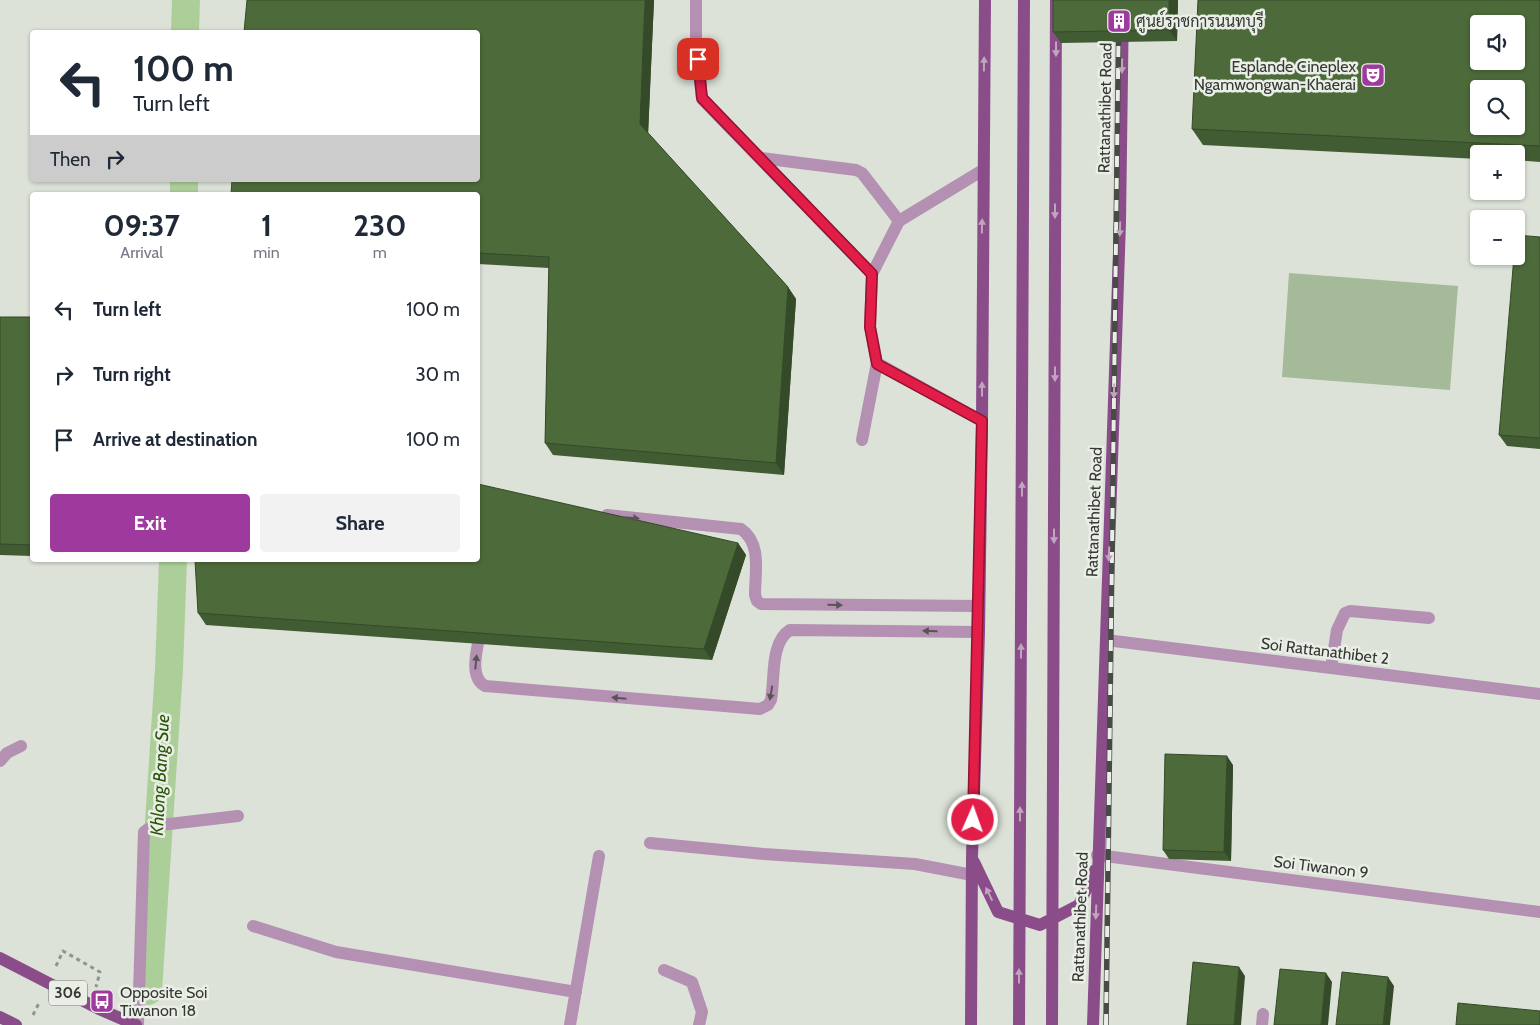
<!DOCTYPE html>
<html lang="en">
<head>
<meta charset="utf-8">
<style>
  body { margin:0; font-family:Cabin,Sarabun,sans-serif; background:#f2f2f3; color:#1f2937; height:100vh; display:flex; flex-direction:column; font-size:19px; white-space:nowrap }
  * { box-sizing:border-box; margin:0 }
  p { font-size:16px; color:#747a83 }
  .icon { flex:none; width:28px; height:28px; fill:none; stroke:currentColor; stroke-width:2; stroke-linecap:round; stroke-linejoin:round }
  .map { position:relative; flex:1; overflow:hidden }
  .side { position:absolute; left:30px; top:192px; width:450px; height:370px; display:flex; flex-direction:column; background:#fff; border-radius:5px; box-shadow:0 1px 4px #0004 }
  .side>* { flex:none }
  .banner { position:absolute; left:30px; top:30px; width:450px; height:152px; border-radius:5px; box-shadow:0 1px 4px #0004; background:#fff; color:#1f2937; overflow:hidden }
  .controls { position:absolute; left:1470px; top:15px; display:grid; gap:10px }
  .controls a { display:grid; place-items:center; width:55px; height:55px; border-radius:5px; background:#fff; box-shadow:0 1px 4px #0004; font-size:25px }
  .pin { position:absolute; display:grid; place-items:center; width:42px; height:42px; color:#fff; margin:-21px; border-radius:10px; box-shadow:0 2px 8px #0006 }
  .me { position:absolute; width:55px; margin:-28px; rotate:2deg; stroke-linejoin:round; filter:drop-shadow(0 0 4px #0008) }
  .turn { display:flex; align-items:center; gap:18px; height:105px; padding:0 20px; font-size:22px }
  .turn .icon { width:65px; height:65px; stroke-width:2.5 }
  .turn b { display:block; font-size:35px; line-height:42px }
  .then { display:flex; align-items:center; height:48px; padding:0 20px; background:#0003; gap:10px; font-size:19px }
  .eta { display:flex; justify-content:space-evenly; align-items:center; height:85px; text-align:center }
  .eta b { font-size:30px; font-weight:800; line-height:35px }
  .cta { display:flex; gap:10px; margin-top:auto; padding:10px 20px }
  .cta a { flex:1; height:58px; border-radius:5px; background:#9e399e; color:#fff; font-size:20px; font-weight:800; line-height:58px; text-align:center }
  .cta a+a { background:#f2f2f3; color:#1f2937 }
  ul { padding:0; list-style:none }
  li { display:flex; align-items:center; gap:15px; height:65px; padding:0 20px }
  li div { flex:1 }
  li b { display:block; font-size:19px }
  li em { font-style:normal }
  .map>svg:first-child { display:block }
</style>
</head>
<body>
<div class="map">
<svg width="1540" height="1025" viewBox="0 0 1540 1025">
  <rect width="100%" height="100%" fill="#dce2d8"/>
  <path fill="#a4ba99" d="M1289,273L1458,286L1450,390L1282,377Z"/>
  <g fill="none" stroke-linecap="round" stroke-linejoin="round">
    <path stroke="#accf9a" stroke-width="28" d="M185,32L186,0
      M184,195V180
      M148,991L169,669L173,560"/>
    <path stroke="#90948d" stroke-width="3" stroke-dasharray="4 4" stroke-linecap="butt" d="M56,966L63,951L100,972L96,987
      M33,1015L40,1001"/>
    <path stroke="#b490b2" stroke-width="12" d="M696,0V40L702,99L872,274
      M761,158L856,170L862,173L899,221
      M982,421L877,363L870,327L872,274L899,221L983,170
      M862,440L877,363
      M607,515L741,529C762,543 755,573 755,595L757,601L761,604L979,606
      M481,627C479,644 467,676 485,686L760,709L768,705L771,700C775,679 770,642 790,630L979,632
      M1106,640L1540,694
      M1331,668L1337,630L1345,613L1350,611L1429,618
      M0,761L7,753L21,746
      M650,843L764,854L915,864L972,875
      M1097,855L1540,912
      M253,926L336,952L576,992
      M664,970L692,982L702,1012L699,1025
      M138,1025L144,832L152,826L238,816
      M570,1025L599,856
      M1262,1025L1263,1014"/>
    <path stroke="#8b4c8a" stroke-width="12" d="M974,862L998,912L1040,925L1079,905L1095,870
      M0,958L99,1009L136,1025
      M0,1017L16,1025
      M971,1025L972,857L979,632L982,421L985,0
      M1019,1025L1024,0
      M1052,1025L1056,0
      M1093,1025L1120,222L1123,0"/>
    <g stroke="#484a46" stroke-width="5.5">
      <path id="rail" d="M1106,1025L1119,0"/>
    </g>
    <use href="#rail" stroke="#e9efe6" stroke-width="4" stroke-dasharray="11" stroke-linecap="butt"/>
  </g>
  <path fill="#415b32" d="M654,0L648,133L788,287L796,299L784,475L553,455L545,443L549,268L478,264V195Z
    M1053,0H1178L1177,41L1061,43L1053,32Z
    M1540,0V162L1516,160V154H1479V159L1203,145L1192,129Z
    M1540,237V449L1507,446L1499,435Z
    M0,317H32V556L0,555Z
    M738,543L746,555L712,660L206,625L198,613Z
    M1233,765L1231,861L1169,859L1163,850Z"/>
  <path fill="#354a29" d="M645,0H654L648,136L640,124Z
    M1169,0H1178L1177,41L1169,30Z
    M788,287L796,299L784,475L776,463Z
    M738,543L746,555L712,660L704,649Z
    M1227,756L1233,765L1231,861L1224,852Z
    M1239,967L1245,976L1241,1025H1234Z
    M1326,973L1332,982L1328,1025H1321Z
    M1388,977L1394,986L1390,1025H1383Z"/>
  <path fill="#4c6a3a" stroke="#354a29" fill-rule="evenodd" d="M247,0H645L640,124L788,287L776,463L545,443L549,257L478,253V195H231L232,180H478V32H244Z
    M1053,0H1169V30L1053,32Z
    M1198,0H1540V146L1192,129ZM1479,24H1516V61H1479ZM1479,89H1516V126H1479Z
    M1516,235L1540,237V438L1499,435L1514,256H1516Z
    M0,317H32V545L0,544Z
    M478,484L738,543L704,649L198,613L195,560H478Z
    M1165,754L1227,756L1224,852L1163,850Z
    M1193,962L1239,967L1234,1025H1187Z
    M1280,969L1326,973L1321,1025H1274Z
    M1342,972L1388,977L1383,1025H1336Z
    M1458,1003L1540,1011V1025H1456Z"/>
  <defs><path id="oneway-solid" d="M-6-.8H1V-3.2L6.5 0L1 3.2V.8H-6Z" transform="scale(1.25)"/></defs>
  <g fill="#bfa6bd">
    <use href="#oneway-solid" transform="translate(1056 49) rotate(90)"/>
    <use href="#oneway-solid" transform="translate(984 64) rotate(-89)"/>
    <use href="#oneway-solid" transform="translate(1122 66) rotate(91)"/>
    <use href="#oneway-solid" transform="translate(1055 211) rotate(90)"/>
    <use href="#oneway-solid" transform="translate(982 226) rotate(-89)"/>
    <use href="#oneway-solid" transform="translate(1120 229) rotate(92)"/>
    <use href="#oneway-solid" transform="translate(1055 374) rotate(90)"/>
    <use href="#oneway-solid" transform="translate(982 389) rotate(-90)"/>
    <use href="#oneway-solid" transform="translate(1114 391) rotate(92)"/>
    <use href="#oneway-solid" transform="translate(1022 489) rotate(-90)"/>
    <use href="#oneway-solid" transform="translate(1054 536) rotate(90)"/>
    <use href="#oneway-solid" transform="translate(1109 554) rotate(92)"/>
    <use href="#oneway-solid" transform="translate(1021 651) rotate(-90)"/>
    <use href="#oneway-solid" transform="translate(1020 814) rotate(-90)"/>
    <use href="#oneway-solid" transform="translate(989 894) rotate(-116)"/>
    <use href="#oneway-solid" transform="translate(1096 912) rotate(92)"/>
    <use href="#oneway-solid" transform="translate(1019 976) rotate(-90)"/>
  </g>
  <g fill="#5c525a">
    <use href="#oneway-solid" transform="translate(632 518) rotate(5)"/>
    <use href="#oneway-solid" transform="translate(835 605) rotate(1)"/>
    <use href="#oneway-solid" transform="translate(930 631) rotate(-179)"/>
    <use href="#oneway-solid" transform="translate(476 662) rotate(-84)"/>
    <use href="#oneway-solid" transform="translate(771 693) rotate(100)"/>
    <use href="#oneway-solid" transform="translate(619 698) rotate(-175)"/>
  </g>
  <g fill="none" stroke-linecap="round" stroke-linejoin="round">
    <g stroke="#92132f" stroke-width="12">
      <path id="route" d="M698,59L702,98L872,274L870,327L877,364L982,421L973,820"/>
    </g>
    <use href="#route" stroke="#e11d48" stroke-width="9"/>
  </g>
  <defs>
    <g id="building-square" transform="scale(1.25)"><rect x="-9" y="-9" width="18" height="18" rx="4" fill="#9e399e" stroke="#e9efe6"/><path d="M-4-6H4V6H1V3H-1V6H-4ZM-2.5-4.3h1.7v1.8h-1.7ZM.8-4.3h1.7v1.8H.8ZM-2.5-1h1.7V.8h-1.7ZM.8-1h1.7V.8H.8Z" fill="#fff"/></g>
    <g id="theatre-square" transform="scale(1.25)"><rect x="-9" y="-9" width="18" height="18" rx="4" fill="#9e399e" stroke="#e9efe6"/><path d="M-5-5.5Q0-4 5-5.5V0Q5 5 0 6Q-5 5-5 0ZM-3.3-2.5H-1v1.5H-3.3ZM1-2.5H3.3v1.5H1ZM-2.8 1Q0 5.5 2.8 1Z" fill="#fff"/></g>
    <g id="bus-square" transform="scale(1.25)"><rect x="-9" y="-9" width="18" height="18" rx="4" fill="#9e399e" stroke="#e9efe6"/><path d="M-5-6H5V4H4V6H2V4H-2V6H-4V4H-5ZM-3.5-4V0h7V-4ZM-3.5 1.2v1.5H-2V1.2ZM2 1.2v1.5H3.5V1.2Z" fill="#fff"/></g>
  </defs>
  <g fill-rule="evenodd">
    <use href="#building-square" x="1119" y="21"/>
    <use href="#theatre-square" x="1373" y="75"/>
    <use href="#bus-square" x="102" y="1001"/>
  </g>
  <g text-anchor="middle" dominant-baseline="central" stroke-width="5" stroke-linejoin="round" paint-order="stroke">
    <rect fill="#e9efe6" stroke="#6c6f69" stroke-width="1" x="49" y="980.5" width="38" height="25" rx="4"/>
    <g font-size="15" font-weight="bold" fill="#363834">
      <text x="68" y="993">306</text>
    </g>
    <g font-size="16" fill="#363834" stroke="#e9efe6" text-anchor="start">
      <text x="1136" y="21">ศูนย์ราชการนนทบุรี</text>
      <text x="1356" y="66" text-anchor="end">Esplande Cineplex<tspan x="1356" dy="18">Ngamwongwan-Khaerai</tspan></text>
      <text x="120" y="992">Opposite Soi<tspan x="120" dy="18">Tiwanon 18</tspan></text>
    </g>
    <g font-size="16" fill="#363834" stroke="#e9efe6">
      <text transform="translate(1105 108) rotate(-89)">Rattanathibet Road</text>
      <text transform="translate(1094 512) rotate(-88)">Rattanathibet Road</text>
      <text transform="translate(1325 651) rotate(7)">Soi Rattanathibet 2</text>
      <text transform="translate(1321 867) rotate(7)">Soi Tiwanon 9</text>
      <text transform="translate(1080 917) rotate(-88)">Rattanathibet Road</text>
    </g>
    <g font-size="18" font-style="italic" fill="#2b5408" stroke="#e9efe6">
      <text transform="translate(160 775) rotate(-87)">Khlong Bang Sue</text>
    </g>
  </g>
</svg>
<div class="controls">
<a><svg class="icon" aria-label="sound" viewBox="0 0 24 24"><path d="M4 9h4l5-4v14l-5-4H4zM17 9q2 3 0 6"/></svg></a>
<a><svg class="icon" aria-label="search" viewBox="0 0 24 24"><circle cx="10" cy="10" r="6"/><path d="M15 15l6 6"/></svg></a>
<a>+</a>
<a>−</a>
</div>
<div class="pin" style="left:698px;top:59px;background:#d93025"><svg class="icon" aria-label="arrive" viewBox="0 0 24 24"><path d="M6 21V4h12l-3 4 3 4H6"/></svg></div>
<svg class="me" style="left:973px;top:820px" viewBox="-20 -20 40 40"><circle r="17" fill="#e11d48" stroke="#fff" stroke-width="3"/><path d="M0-11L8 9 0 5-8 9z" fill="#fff"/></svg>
<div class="banner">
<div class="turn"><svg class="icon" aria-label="left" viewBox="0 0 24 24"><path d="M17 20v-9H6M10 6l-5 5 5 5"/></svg><div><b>100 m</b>Turn left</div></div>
<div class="then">Then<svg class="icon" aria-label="right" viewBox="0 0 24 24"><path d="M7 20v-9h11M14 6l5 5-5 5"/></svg></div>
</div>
<section class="side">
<div class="eta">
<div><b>09:37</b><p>Arrival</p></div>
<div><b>1</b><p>min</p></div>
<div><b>230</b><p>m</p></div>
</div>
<ul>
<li><svg class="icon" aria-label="left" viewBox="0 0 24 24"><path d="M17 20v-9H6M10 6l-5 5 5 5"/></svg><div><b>Turn left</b></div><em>100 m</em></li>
<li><svg class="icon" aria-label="right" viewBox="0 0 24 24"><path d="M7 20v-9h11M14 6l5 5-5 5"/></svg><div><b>Turn right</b></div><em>30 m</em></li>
<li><svg class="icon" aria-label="arrive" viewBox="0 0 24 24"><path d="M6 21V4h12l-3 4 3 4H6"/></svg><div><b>Arrive at destination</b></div><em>100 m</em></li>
</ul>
<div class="cta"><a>Exit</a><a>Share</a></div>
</section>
</div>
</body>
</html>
